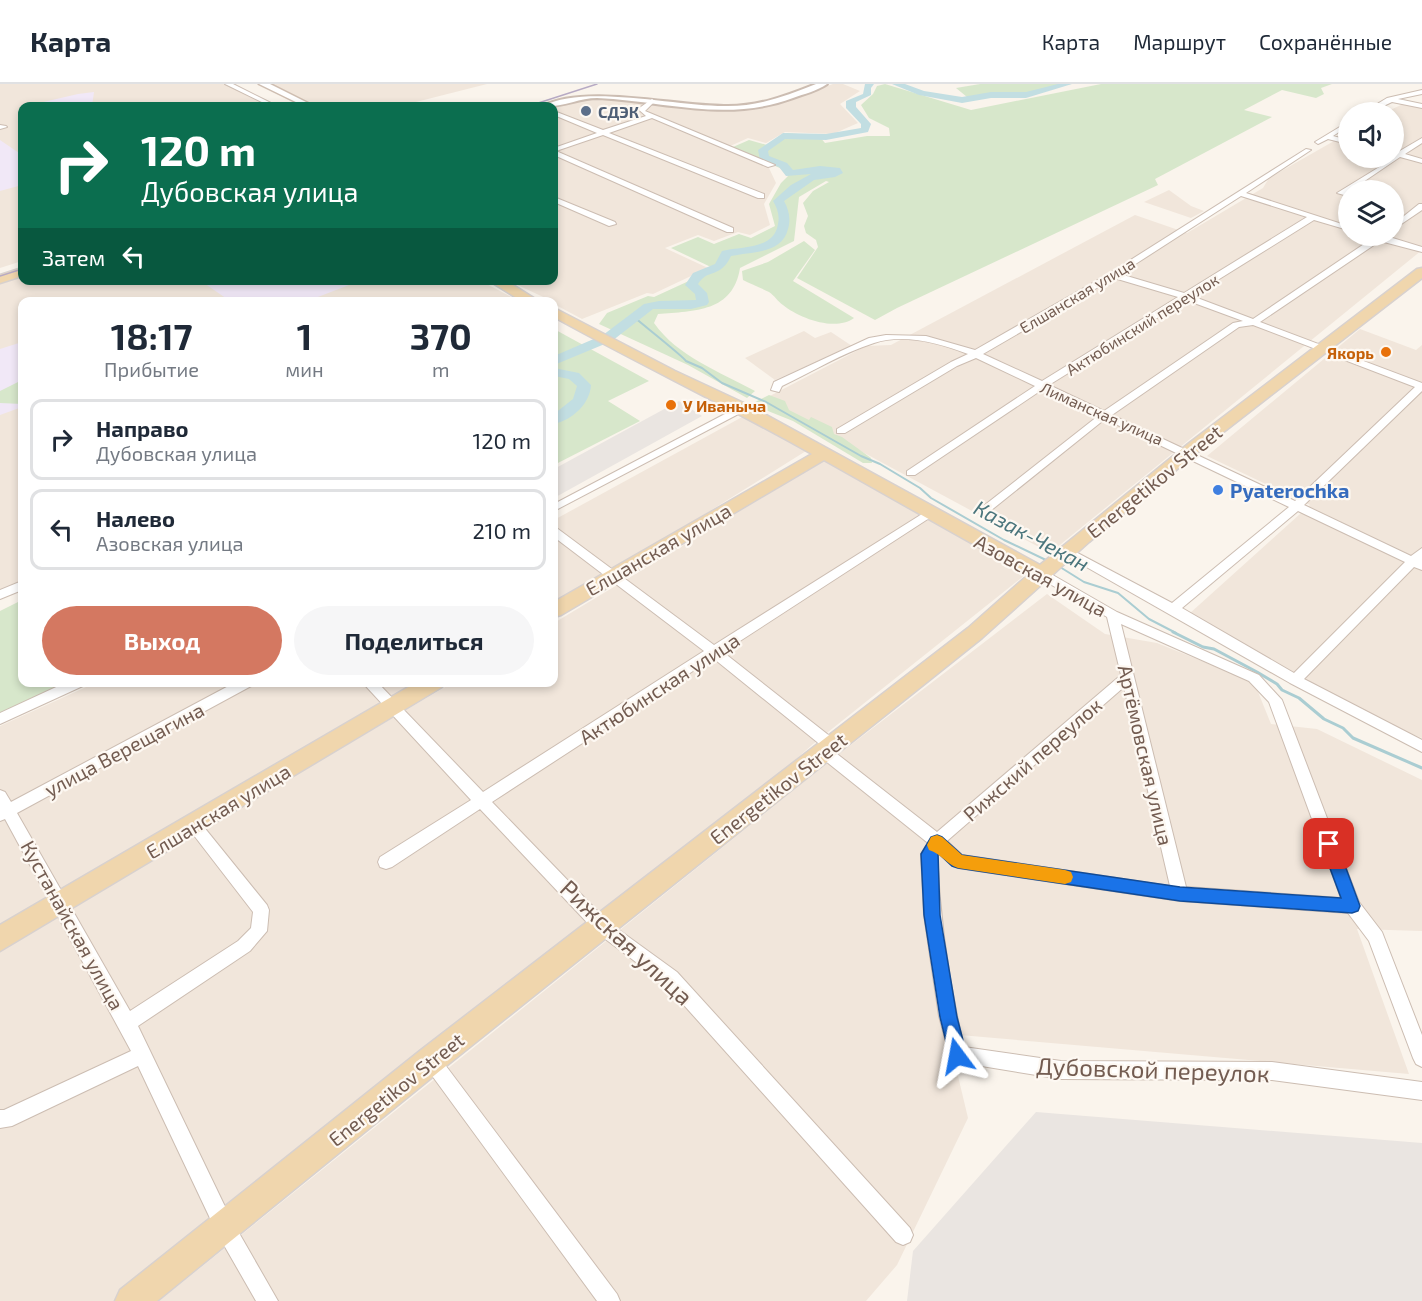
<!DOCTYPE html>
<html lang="ru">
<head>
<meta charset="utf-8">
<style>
  body { margin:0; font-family:"Exo 2",sans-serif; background:#f6f6f7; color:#1f2937; height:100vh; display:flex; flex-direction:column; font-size:22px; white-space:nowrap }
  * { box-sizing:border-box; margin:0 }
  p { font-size:20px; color:#747a83 }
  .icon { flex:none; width:33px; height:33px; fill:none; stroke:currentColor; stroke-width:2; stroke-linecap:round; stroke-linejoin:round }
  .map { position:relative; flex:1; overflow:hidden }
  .details { position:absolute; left:18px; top:213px; width:540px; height:390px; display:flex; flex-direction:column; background:#fff; border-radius:12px; box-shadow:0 3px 9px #0003 }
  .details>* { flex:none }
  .top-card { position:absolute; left:18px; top:18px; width:540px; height:183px; border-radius:12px; box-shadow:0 3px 9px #0003; background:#0b6e4f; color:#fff; overflow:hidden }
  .tools { position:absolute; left:1338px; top:18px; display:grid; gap:12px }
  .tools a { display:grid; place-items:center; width:66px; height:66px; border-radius:50%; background:#fff; box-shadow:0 3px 9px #0003; font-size:30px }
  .pin { position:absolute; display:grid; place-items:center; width:51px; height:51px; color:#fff; margin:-26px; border-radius:12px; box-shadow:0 3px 9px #0006 }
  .me { position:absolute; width:66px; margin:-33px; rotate:347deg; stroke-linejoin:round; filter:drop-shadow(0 0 4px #0008) }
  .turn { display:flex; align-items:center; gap:21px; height:126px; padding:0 24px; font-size:27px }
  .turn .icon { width:78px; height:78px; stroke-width:2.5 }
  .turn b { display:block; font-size:42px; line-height:51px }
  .then { display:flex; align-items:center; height:57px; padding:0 24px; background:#0003; gap:12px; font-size:22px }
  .eta { display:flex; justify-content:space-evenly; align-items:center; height:102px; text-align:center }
  .eta b { font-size:36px; font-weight:700; line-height:42px }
  .action { display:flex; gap:12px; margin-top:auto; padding:12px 24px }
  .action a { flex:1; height:69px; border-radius:36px; background:#d47861; color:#fff; font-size:24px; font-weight:700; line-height:69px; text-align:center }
  .action a+a { background:#f6f6f7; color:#1f2937 }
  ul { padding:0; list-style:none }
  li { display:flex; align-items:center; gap:18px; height:81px; margin:0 12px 9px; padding:0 12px; border:3px solid #e0e1e3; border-radius:12px }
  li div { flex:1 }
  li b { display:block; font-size:22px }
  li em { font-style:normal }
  header { display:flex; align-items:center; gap:36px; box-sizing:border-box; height:84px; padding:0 30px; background:#fff; border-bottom:2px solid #e0e1e3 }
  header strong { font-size:28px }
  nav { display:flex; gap:33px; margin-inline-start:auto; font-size:21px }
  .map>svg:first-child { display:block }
</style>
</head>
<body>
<header>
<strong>Карта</strong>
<nav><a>Карта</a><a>Маршрут</a><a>Сохранённые</a></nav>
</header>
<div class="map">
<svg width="1422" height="1217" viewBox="0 0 1422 1217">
  <rect width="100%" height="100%" fill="#faf4ec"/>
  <path fill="#f1e6db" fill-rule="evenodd" d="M0,0H226L273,22H22V177L0,184Z
    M266,0H487L412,19L417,22H315Z
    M833,0H843L860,7L840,20L858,39L833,50L785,48L766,59L748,54L728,63L769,84L776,99L764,120L770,141L750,151L738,148L714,157L698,151L665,164L708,184L653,210L647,209L582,235L554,220V218L509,197L554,196L552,22L593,14L721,25H745L780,19Z
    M1403,20L1422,24V166L1050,469L764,315L866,262L891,261L1135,131L1187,149L1263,104L1269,94L1348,49V74H1394V28H1386ZM1348,106H1394V152H1348Z
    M1169,106L1191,122L1204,127L1191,134L1144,118Z
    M22,192V196H479L519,217L22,218V496L0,507V199Z
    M1360,245L1416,266L1422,261V654L1402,646L1315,601L1189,530L1310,421L1207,372Z
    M804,247L815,254L831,248L852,262L775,296L745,274Z
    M744,332L806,367L554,524V436Z
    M825,376L1025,491L813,660L708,754L121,1217H0V865L452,599L554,598V539Z
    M1047,510L1105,550L1157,559L1254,598L1271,640L1317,645L1422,696V847L1357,845L1409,990L948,950L968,1034L897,1181L866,1217H159L830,677Z
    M95,599H426L0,847V642Z"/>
  <path fill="#eae5e1" d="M679,317L702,332L554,414V385Z
    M1036,1028L1422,1059V1217H907L913,1167Z"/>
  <path fill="#f1e8f7" d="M94,8L92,22H26L78,10Z
    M0,56L22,71V101L0,107Z
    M342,197L349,201L305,218L230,217L201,197Z
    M22,258V323L0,331V265Z"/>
  <path fill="#d7e7cb" d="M885,0L971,26L1101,0H1332L1321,4L1324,10L1316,14L1282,6L1244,26L1272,33L1155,95L1158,101L897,224L875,236L797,194L818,163L816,156L806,149L804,142L808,132L803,119L813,107L829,98L826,97L799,113L794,157L740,184C733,228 695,227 658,230L654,239C677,272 720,288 755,307L747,314L688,281L599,240L607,229L648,212L654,213L715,185L671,164L698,153L714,160L739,150L751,154L775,142L769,120L781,99L788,92L784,86L733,63L749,56L767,61L787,49L819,52L825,59L867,52H890L889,44L869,34L861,21L873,10L877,2Z
    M980,0H1071L1020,11L1003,9L967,13L956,4Z
    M804,157L815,166L793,197L854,234C835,248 799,234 783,221C777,217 775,212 769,208C761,204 751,200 743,196L742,187L768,178Z
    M554,245L649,297L608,317L640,337L554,381Z
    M22,296V320L0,319V307Z
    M769,311L785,317L789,326L809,336L811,333L832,343L834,350L842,353L871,374L872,379H863L793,337L763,325L755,318Z
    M22,516V598L67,599L0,629V527Z"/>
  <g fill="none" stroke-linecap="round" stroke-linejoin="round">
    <path stroke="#aacdd2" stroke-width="2" d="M634,233C642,240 684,273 686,277L702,284L722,299L766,318L861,372L880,380L920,404L931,414L1004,456L1048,477
      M1060,483L1084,498L1118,509L1149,535L1176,549"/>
    <path stroke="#aacdd2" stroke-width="3" d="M1173,548L1203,563L1214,565L1257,588L1277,600L1282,606L1299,614L1324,635L1343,644L1353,654L1422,684"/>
    <path fill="#c2dee2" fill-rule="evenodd" d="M865,0H874L871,4V11L856,18V23L871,40L868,48L826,56L785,55L768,67L769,72L787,79L793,86L820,82L840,84L843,89L835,93L814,96L784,117C789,126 791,135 788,145C782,170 751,168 731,172C720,195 708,184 698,200L707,209L709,218L707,221L691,225H653L612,257L554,281V272L603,251L644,220L659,217L696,216L695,210L685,201L693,189L715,180L722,167C742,162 774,166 778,140C780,131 777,124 773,117L791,101L811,90L786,92L779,83L760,76L758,66L783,49L826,50L861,44V40L846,24V17L863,10Z
      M892,0H905L924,7L962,13L991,8H1026L1058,0H1072L1026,14H991L962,19L919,11Z
      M554,284L579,289L591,301C590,320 572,336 554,340V330L573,315L577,302L569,295L554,292Z"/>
    <g stroke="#ccbdb2" stroke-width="2">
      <path id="minor" d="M225,0H233L277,22H270Z
        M1422,6V10L1398,15L1422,20V24L1392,18L1371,28H1364L1387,14Z
        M652,15L655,17L645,27L775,81L768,83L652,34L609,49L764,110V114H758L603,51L556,67L733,144V148H727L554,71V64L597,49L554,31V27L603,46L646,32L638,25Z
        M1348,38V42L1333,52L1348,56V60L1328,55L1318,60L1315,58Z
        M0,41L6,42L7,43L0,45Z
        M1422,54V59L1405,70L1422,75V79L1400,73L1344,111L1337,109L1394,74V69L1398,68Z
        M1306,65L1311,66L1246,109L1348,142V146L1314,136L1192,212L1253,235L1373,154L1369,152H1386L1422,163V168L1380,157L1260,238L1422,299V307L1304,421L1411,472L1422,464V486L1414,483L1304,595L1422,656V668L1290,599L1060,468L1066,464L1070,465L1172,519L1289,423L1105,335L989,428H981V424L1098,332L1043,305L915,391H907V387L1035,302L976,274L957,282L845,349H837V345L951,278L968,270C940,259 903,249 874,259C842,269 812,288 782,302L779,308L771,306L774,298L869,254L886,251L926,252L975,266L1110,189ZM1241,112L1307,133L1184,209L1120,190ZM1114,194L1178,213L1042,297L983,270ZM1186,216L1243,237L1233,239L1104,327L1049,301ZM1253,241L1415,303L1295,417L1112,331L1239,243ZM1298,427L1405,478L1294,589L1182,524Z
        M554,113L615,138L616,140L609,142L554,118Z
        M1419,120H1422V126L1394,145V140Z
        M742,321L746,322V326L554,427V420Z
        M930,425L936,429L934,431L723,568L836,657L838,661L832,666L937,748L1121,591L1107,533L1036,492L1034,489L1036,486H1044L1117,528L1259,591L1282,616L1359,818L1382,848L1422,951V983L1416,980L1413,974L1369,857L1348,829L1180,817L958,784L953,782L938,768L937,771C940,836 949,900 964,963L1061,977L1272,978L1422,998V1016L1272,996L1061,995L951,977L939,932L924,831L921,770L928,759L818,671L816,667L822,662L713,574L492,718L608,838L677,888L910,1144L913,1151L910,1158L903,1161L896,1158L665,900L596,848L480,725L392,783L386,785L380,783L378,778L380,773L471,716L362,598H377L483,708L704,567L554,453V444L558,445L714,561ZM1121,540L1249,597L1269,618L1341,814L1186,803ZM1124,603L1170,802L962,771L947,757Z
        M22,497V506L0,515V506Z
        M67,598H86L85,601L0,640V629Z
        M236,598H254L253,601L17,729L130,927L238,857L251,844L253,828L189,745L186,741L189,737L194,735L199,737L267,821L269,826L267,847L250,867L138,942L231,1135L278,1217H256L217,1149L138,982L12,1042L0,1044V1026H4L131,967L5,735L0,737V706L5,708L11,718Z
        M431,967L437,970L617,1210L620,1217H597L425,982L422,976L425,970Z"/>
    </g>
    <g stroke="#ccbdb2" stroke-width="4">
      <path id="tertiary" d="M816,0H827C817,7 804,10 793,14C726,39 665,17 597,14C579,14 561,24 543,22C584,0 675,22 724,22C757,23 786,12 816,0Z"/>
    </g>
    <g stroke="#cebdb0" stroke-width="3">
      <path id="secondary" d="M259,0H270L314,22H304Z"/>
    </g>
    <g stroke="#d8d1ce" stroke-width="3">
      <path id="primary" d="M22,184V192L0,199V191Z
        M1422,184V194L1199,367L1089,458L982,554L441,986L157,1217H115L120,1206L421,966L968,544L1028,491L824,376L561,531L554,533V518L812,370C727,322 639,280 554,233V224L675,287L748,321L1040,481L1188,360L1417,185Z
        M488,196H505L540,218H523Z
        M417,598H445L442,603L0,867V841Z"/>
    </g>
    <use href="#minor" fill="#fff" fill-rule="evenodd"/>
    <use href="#tertiary" fill="#fff" fill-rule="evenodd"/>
    <use href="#secondary" fill="#fff" fill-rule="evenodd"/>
    <use href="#primary" fill="#f0d6ad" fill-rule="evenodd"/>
    <path stroke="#b7aac4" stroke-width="1.5" d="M529,22L597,0
      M0,192L22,185"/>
  </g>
  <path fill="#1a73e8" stroke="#114b97" stroke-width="1.5" d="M937,751L942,753L962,771L1180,803L1341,814L1321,760L1324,755L1329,753L1334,755L1337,760L1360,822L1358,827L1352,829L1180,817L958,784L952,782L938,769L940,831L957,933L967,972L964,978L957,980L951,978L940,933L924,831L921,770L931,753Z"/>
  <path fill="#f59e0b" d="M937,751L942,753L962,771L1065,786L1071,788L1073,793L1071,798L1065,800L958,784C946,780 942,770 929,766L927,761L931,753Z"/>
  <circle fill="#5c6f8a" stroke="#fdf8f2" stroke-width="2" cx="586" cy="27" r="6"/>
  <g fill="#e8710a" stroke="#fdf8f2" stroke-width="2">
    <circle cx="1386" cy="268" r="6"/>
    <circle cx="671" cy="321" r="6"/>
  </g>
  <circle fill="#3f7fe0" stroke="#fdf8f2" stroke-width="2" cx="1218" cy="406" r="6"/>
  <g text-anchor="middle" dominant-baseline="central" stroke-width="4.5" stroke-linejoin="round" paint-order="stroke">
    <g font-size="16" font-weight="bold" fill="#4e5e75" stroke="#fdf8f2" text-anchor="start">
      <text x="598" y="27">СДЭК</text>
    </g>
    <g font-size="16" fill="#735c51" stroke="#fdf8f2">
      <text transform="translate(1077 211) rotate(-31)">Елшанская улица</text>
      <text transform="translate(1142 240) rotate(-32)">Актюбинский переулок</text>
      <text transform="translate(1102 329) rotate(24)">Лиманская улица</text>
    </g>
    <g font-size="16" font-weight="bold" fill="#c56008" stroke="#fdf8f2" text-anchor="end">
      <text x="1374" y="268">Якорь</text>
      <text x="683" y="321" text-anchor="start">У Иваныча</text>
    </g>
    <g font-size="20" fill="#735c51" stroke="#fdf8f2">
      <text transform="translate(1154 397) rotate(-39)">Energetikov Street</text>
      <text transform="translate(658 465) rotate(-30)">Елшанская улица</text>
      <text transform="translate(1041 491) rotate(29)">Азовская улица</text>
      <text transform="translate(659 604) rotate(-33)">Актюбинская улица</text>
      <text transform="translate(124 665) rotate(-28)">улица Верещагина</text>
      <text transform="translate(1146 671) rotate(77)">Артёмовская улица</text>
      <text transform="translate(1032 675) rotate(-41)">Рижский переулок</text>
      <text transform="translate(778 704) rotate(-38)">Energetikov Street</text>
      <text transform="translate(218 727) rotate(-31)">Елшанская улица</text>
      <text transform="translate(73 841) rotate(61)">Кустанайская улица</text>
      <text transform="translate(396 1005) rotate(-39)">Energetikov Street</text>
    </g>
    <g font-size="20" font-weight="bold" fill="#366cbe" stroke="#fdf8f2" text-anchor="start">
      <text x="1230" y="406">Pyaterochka</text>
    </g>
    <g font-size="21" font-style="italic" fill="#4a757c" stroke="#fdf8f2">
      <text transform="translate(1032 451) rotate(28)">Казак-Чекан</text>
    </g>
    <g font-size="24" fill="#735c51" stroke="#fdf8f2">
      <text transform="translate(627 858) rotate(43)">Рижская улица</text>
      <text transform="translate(1153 985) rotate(2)">Дубовской переулок</text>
    </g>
  </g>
</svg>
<div class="tools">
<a><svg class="icon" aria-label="sound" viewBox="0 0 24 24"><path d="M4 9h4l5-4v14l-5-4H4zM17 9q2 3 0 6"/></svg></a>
<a><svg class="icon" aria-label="layers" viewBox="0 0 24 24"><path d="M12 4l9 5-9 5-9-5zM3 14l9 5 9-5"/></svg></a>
</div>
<div class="pin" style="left:1329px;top:760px;background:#d93025"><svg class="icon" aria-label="arrive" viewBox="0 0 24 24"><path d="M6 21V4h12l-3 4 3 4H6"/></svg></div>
<svg class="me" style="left:957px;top:972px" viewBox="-20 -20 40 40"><path d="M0-17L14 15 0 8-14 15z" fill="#1a73e8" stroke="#fff" stroke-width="4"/></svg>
<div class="top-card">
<div class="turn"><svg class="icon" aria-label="right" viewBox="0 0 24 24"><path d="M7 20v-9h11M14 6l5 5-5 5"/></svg><div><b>120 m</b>Дубовская улица</div></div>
<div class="then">Затем<svg class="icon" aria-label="left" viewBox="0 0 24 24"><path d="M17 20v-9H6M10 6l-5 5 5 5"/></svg></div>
</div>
<section class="details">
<div class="eta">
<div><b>18:17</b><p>Прибытие</p></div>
<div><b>1</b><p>мин</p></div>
<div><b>370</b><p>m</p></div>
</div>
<ul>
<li><svg class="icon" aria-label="right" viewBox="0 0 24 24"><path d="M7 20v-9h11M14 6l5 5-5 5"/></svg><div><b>Направо</b><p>Дубовская улица</p></div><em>120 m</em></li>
<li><svg class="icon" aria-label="left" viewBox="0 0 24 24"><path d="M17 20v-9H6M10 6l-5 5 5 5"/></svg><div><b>Налево</b><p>Азовская улица</p></div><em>210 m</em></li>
</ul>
<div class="action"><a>Выход</a><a>Поделиться</a></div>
</section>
</div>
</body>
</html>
